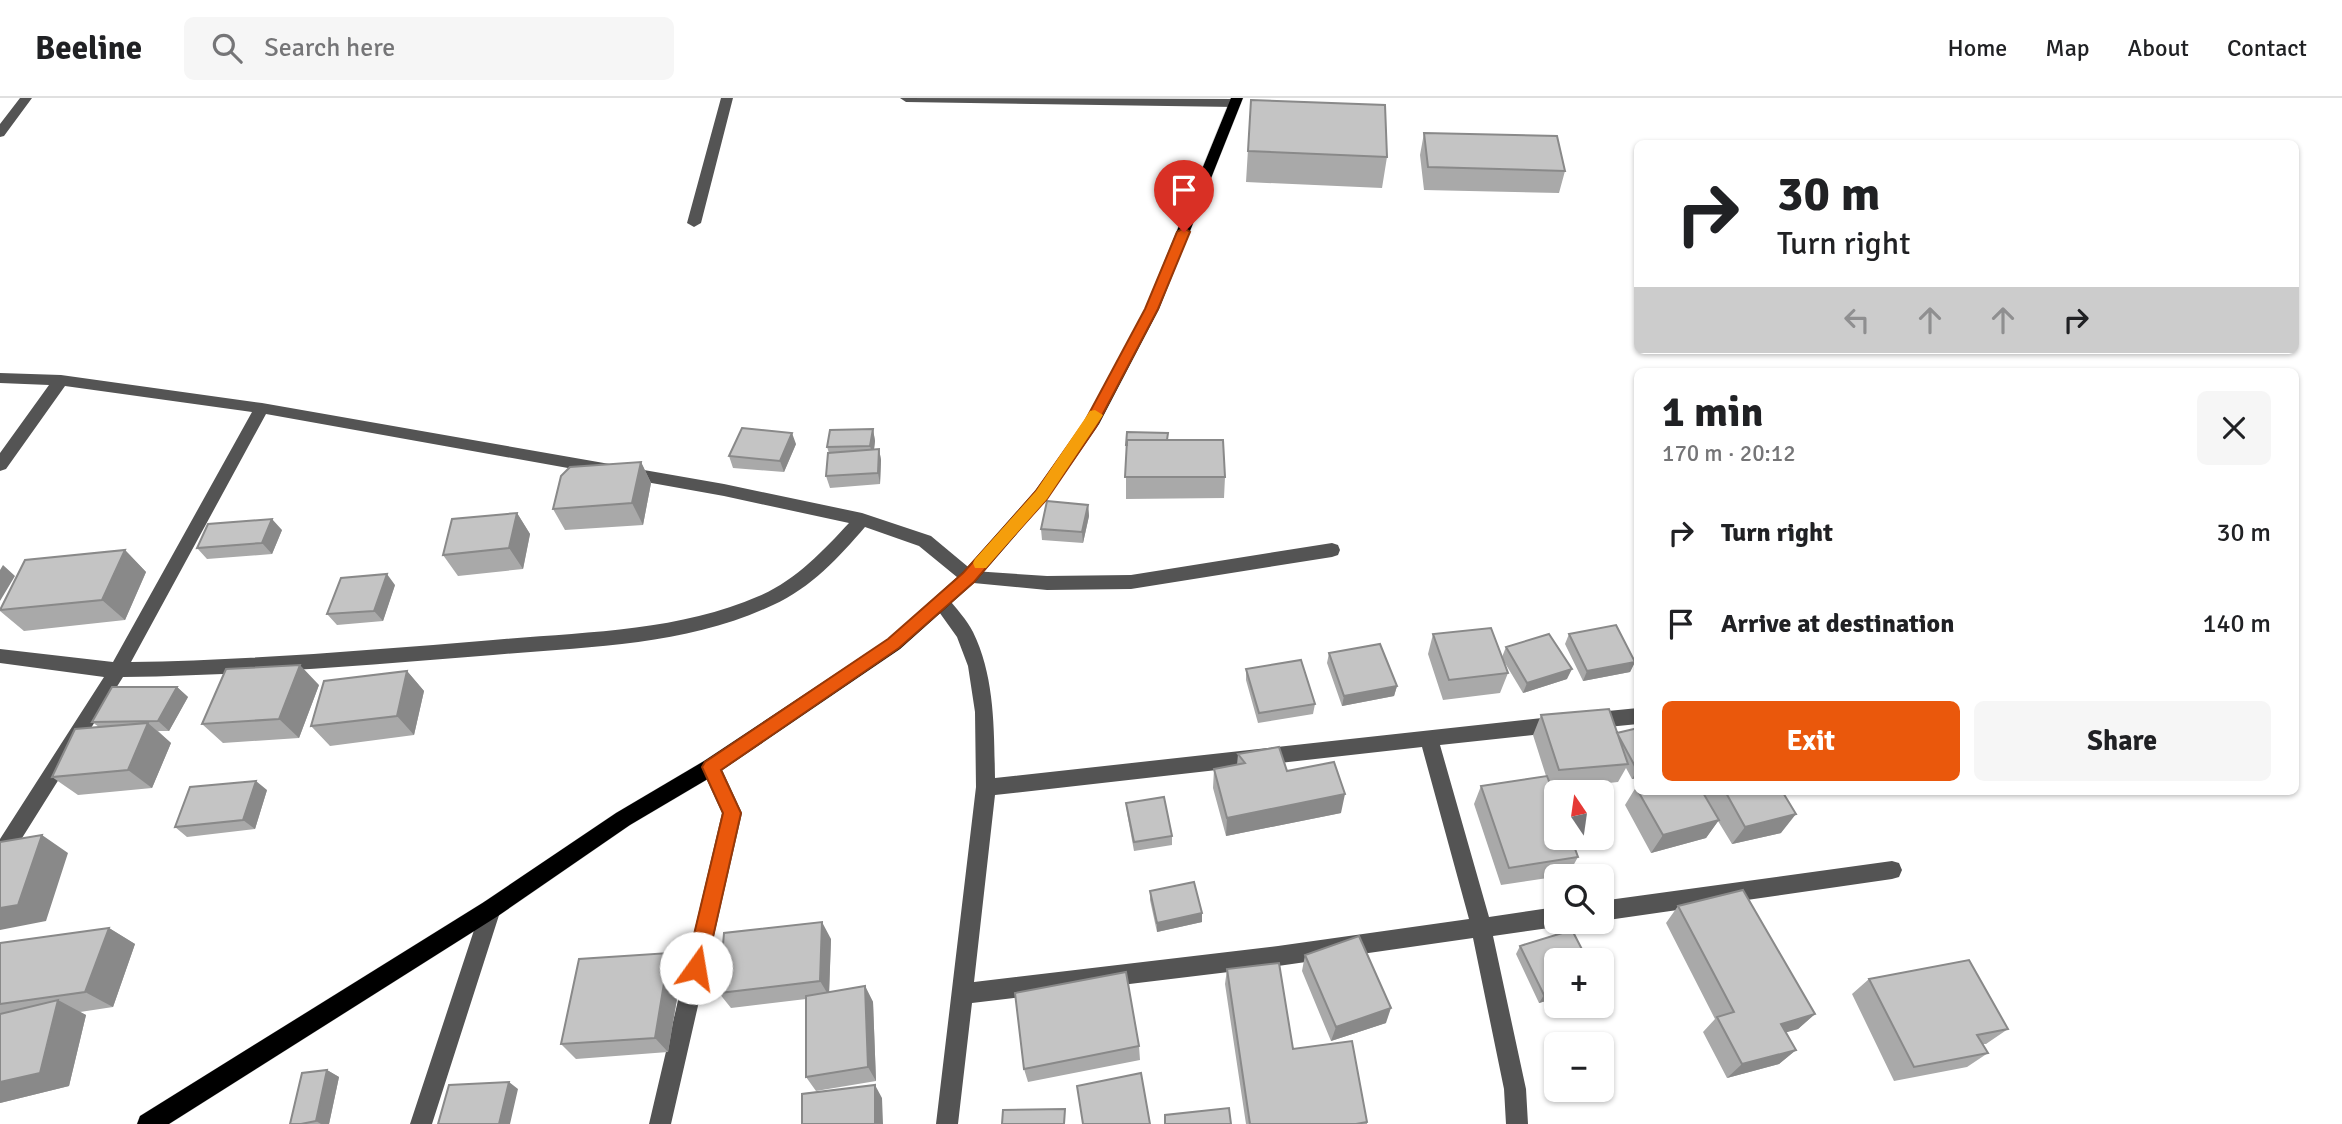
<!DOCTYPE html>
<html lang="en">
<head>
<meta charset="utf-8">
<style>
  body { margin:0; font-family:Signika,sans-serif; background:#f6f6f6; color:#202124; height:100vh; display:flex; flex-direction:column; font-size:26px; white-space:nowrap }
  * { box-sizing:border-box; margin:0 }
  p { font-size:23px; color:#757577 }
  .icon { flex:none; width:38px; height:38px; fill:none; stroke:currentColor; stroke-width:2; stroke-linecap:round; stroke-linejoin:round }
  .map { position:relative; flex:1; overflow:hidden }
  .details { position:absolute; left:1634px; top:270px; width:665px; height:427px; display:flex; flex-direction:column; background:#fff; border-radius:10px; box-shadow:0 2px 5px #0004 }
  .details>* { flex:none }
  .banner { position:absolute; left:1634px; top:42px; width:665px; height:214px; border-radius:10px; box-shadow:0 2px 5px #0004; background:#fff; color:#202124; overflow:hidden }
  .needle { width:46px; rotate:347deg }
  .fabs { position:absolute; left:1544px; top:682px; display:grid; gap:14px }
  .fabs a { display:grid; place-items:center; width:70px; height:70px; border-radius:10px; background:#fff; box-shadow:0 2px 5px #0004; font-size:35px }
  .pin { position:absolute; display:grid; place-items:center; width:60px; height:60px; color:#fff; margin:-72px -30px; border-radius:50% 50% 50% 0; rotate:-45deg; box-shadow:0 0 7px #0007 }
  .pin .icon { rotate:45deg }
  .me { position:absolute; width:77px; margin:-38px; rotate:13deg; stroke-linejoin:round; filter:drop-shadow(0 0 5px #0008) }
  .turn { display:flex; align-items:center; gap:24px; height:147px; padding:0 28px; font-size:32px }
  .turn .icon { width:91px; height:91px; stroke-width:2.5 }
  .turn b { display:block; font-size:49px; line-height:60px }
  .lanes { display:flex; align-items:center; height:66px; padding:0 28px; background:#0003; justify-content:center; gap:35px; direction:ltr }
  .lanes .off { opacity:.35 }
  .round { display:grid; place-items:center; flex:none; width:74px; height:74px; border-radius:10px; background:#f6f6f6 }
  .head { display:flex; align-items:center; justify-content:space-between; height:119px; padding:0 28px }
  h1 { font-size:42px; font-weight:700; line-height:52px }
  .action { display:flex; gap:14px; margin-top:auto; padding:14px 28px }
  .action a { flex:1; height:80px; border-radius:10px; background:#ea580c; color:#fff; font-size:28px; font-weight:700; line-height:80px; text-align:center }
  .action a+a { background:#f6f6f6; color:#202124 }
  ul { padding:0; list-style:none }
  li { display:flex; align-items:center; gap:21px; height:91px; padding:0 28px }
  li div { flex:1 }
  li b { display:block; font-size:26px }
  li em { font-style:normal }
  header { display:flex; align-items:center; gap:42px; box-sizing:border-box; height:98px; padding:0 35px; background:#fff; border-bottom:2px solid #e0e0e0 }
  header strong { font-size:33px }
  nav { display:flex; gap:38px; margin-inline-start:auto; font-size:24px }
  .search { width:490px; height:63px; background:#f6f6f6; display:flex; align-items:center; gap:18px; box-sizing:border-box; padding:0 24px; border-radius:10px; color:#757577; font-size:26px }
  .map>svg:first-child { display:block }
</style>
</head>
<body>
<header>
<strong>Beeline</strong>
<div class="search"><svg class="icon" aria-label="search" viewBox="0 0 24 24"><circle cx="10" cy="10" r="6"/><path d="M15 15l6 6"/></svg>Search here</div>
<nav><a>Home</a><a>Map</a><a>About</a><a>Contact</a></nav>
</header>
<div class="map">
<svg width="2342" height="1026" viewBox="0 0 2342 1026">
  <rect width="100%" height="100%" fill="#fff"/>
  <g fill="none" stroke-linecap="round" stroke-linejoin="round">
    <g stroke="#dbdbdb" stroke-width="1">
      <path id="major" d="M1231,0H1243L1159,211L1099,326L1047,401L975,484L900,551L718,675L630,727L498,818L169,1026H137L140,1018L484,804L616,715L704,663L888,541L963,474L1035,393L1085,323L1145,211Z"/>
    </g>
    <path fill="#545454" fill-rule="evenodd" d="M20,0H32L4,38L0,39V26Z
      M721,0H733L701,125L694,129L687,125Z
      M900,0L1235,1L1241,5L1235,9L906,4Z
      M0,275L61,277L262,305L724,386L862,415L931,438L973,473L1047,478L1131,477L1332,445L1338,447L1340,452L1338,457L1332,459L1131,491L1047,492L963,484L919,448L865,429C839,459 811,490 773,507C687,548 586,549 493,557C370,567 247,577 123,579L7,764L0,767V741L104,579L0,565V551L113,564L252,314L65,288L6,371L0,373V355L49,287L0,285ZM266,316L724,398L849,425C823,453 795,483 759,498C677,534 581,534 493,542C372,552 252,562 131,564Z
      M941,497L947,499C956,510 967,522 973,534C995,579 994,631 995,680L1560,618L1567,620L1569,626L1567,632L1560,634L1440,647L1489,819L1556,809V824H1564L1556,829L1493,838L1526,991L1528,1026H1506L1504,991L1473,840L1278,868L972,905L958,1026H936L976,689L975,614L968,568L957,539L932,504L935,499ZM1422,649L1469,821L1278,848L974,884L995,697Z
      M1638,610V626L1588,631L1581,629L1579,623L1581,617L1588,615Z
      M711,661L718,663L742,715L671,1026H649L722,715L701,669L704,663Z
      M1892,763L1899,765L1902,772L1899,779L1892,781L1601,823V803Z
      M491,801L498,804L501,811L432,1026H410L481,811L484,804Z"/>
    <use href="#major" fill="#000" fill-rule="evenodd"/>
  </g>
  <path fill="#a9a9a9" d="M1251,2L1387,59L1382,90L1246,84Z
    M1424,35L1565,73L1559,95L1424,92L1420,57Z
    M873,331L875,343L874,352L879,351L881,362L880,386L830,390L826,378L829,355L827,349Z
    M1168,342L1225,379L1224,400L1126,401V347Z
    M796,346L784,374L733,370L729,358Z
    M641,364L651,385L643,427L565,432L553,411Z
    M1088,407L1089,418L1083,445L1042,442L1041,431Z
    M517,415L530,436L523,471L458,478L443,457Z
    M282,432L272,456L207,461L197,450Z
    M125,452L146,474L125,522L24,533L0,513Z
    M395,487L383,523L337,527L327,516Z
    M1433,536L1502,559L1506,549L1567,581L1523,595L1502,560L1508,575L1500,595L1443,602L1428,556Z
    M1569,536L1635,564L1630,574L1583,583L1565,546Z
    M1329,555L1397,588L1394,598L1342,608L1327,565Z
    M1246,571L1315,606L1313,616L1258,625L1246,582Z
    M407,573L424,593L414,637L330,648L311,628Z
    M319,587L299,640L223,645L202,626Z
    M177,589L188,599L169,633H158L171,645L152,690L78,697L52,679L99,629L92,624Z
    M1541,617L1617,635L1638,630V680L1632,681L1626,670L1618,684L1552,691L1578,759L1568,777L1501,787L1474,706L1481,688L1546,678L1533,637Z
    M1238,656L1287,673L1341,715L1226,738L1213,690L1214,671L1237,667Z
    M1636,689L1638,693H1782L1781,735L1732,746L1718,723L1706,740L1651,755L1625,707Z
    M267,692L255,731L187,739L175,729Z
    M1126,705L1172,738V747L1134,753L1127,715Z
    M1150,793L1202,824L1157,834L1150,802Z
    M1678,808L1815,916L1798,931L1786,934L1796,952L1779,966L1727,980L1703,934L1715,921L1666,825Z
    M109,830L135,846L113,909L80,914L86,917L69,988L0,1005V845Z
    M831,841L829,894L865,888L873,904L876,983L816,993L806,979V901L731,910L719,895Z
    M1520,848L1556,900L1539,905L1516,856Z
    M669,855L682,871L668,954L576,961L561,946Z
    M1305,857L1386,925L1331,943L1302,873Z
    M1227,871L1293,951L1367,1024V1026H1246L1225,886Z
    M1869,881L2008,931L1986,946H1983L1988,955L1967,969L1894,983L1852,896Z
    M1139,948L1140,962L1028,984L1024,971Z
    M327,972L339,979L329,1026H290Z"/>
  <path fill="#898989" d="M873,331L875,343L873,359L870,348Z
    M792,335L796,346L784,374L780,363Z
    M879,351L881,362L880,386L878,375Z
    M641,364L651,385L643,427L632,405Z
    M1088,407L1089,418L1083,445L1082,434Z
    M517,415L530,436L523,471L509,450Z
    M272,421L282,432L272,456L262,445Z
    M125,452L146,474L125,522L102,502Z
    M3,467L15,478L0,503V472Z
    M387,476L395,487L383,523L374,513Z
    M1635,564L1630,574L1583,583L1587,573Z
    M300,567L319,587L299,640L279,621Z
    M1572,571L1567,581L1523,595L1527,585Z
    M407,573L424,593L414,637L397,618Z
    M1397,588L1394,598L1342,608L1344,598Z
    M177,589L188,599L169,633L158,623Z
    M148,625L171,645L152,690L128,672Z
    M1638,671V680L1632,681L1637,672Z
    M256,683L267,692L255,731L243,722Z
    M1345,696L1341,715L1226,738L1227,720Z
    M1796,716L1781,735L1732,746L1745,729Z
    M1719,722L1706,740L1651,755L1663,737Z
    M42,737L68,755L46,823L0,832V810Z
    M1202,815V824L1157,834V825Z
    M822,824L831,841L829,898L820,883Z
    M109,830L135,846L113,909L85,894Z
    M669,855L682,871L668,954L655,940Z
    M865,888L873,904L876,983L868,969Z
    M1556,894V900L1539,905L1544,897Z
    M58,902L86,917L69,988L0,1005V984Z
    M1391,910L1386,925L1331,943L1336,929Z
    M1815,916L1798,931L1766,940L1781,926Z
    M1796,952L1779,966L1727,980L1742,966Z
    M327,972L339,979L329,1026H321L316,1023Z
    M509,984L518,991L510,1026H499Z
    M875,987L882,1000L883,1026H875Z"/>
  <path fill="#c4c4c4" stroke="#898989" stroke-width="2" d="M1251,2L1385,7L1387,59L1248,53Z
    M1424,35L1557,38L1565,73L1428,69Z
    M742,330L792,335L780,363L729,358Z
    M873,331L870,348L827,349L830,332Z
    M1127,334L1168,335L1167,342H1127V347H1126Z
    M1127,342H1223L1225,379H1125Z
    M879,351L878,375L826,378L828,355Z
    M641,364L632,405L553,411L561,378L570,369Z
    M1047,403L1088,407L1082,434L1041,431Z
    M517,415L509,450L443,457L452,421Z
    M272,421L262,445L197,450L208,426Z
    M125,452L102,502L0,512L25,462Z
    M387,476L374,513L327,516L341,480Z
    M1616,527L1635,564L1587,573L1569,536Z
    M1491,530L1508,575L1449,582L1433,536Z
    M1549,536L1572,571L1527,585L1506,549Z
    M1380,546L1397,588L1344,598L1329,555Z
    M1301,562L1315,606L1259,615L1246,571Z
    M300,567L279,621L202,626L226,571Z
    M407,573L397,618L311,628L324,583Z
    M112,589H177L158,623L92,624Z
    M1609,611L1628,666L1559,672L1541,617Z
    M148,625L128,672L52,679L75,631Z
    M1638,630V671L1637,672L1617,635Z
    M1279,649L1287,673L1334,664L1345,696L1227,720L1214,671L1245,665L1238,656Z
    M1547,678L1556,702V740H1571L1578,759L1509,770L1481,688Z
    M256,683L243,722L175,729L190,689Z
    M1638,693H1702L1719,722L1663,737Z
    M1725,693H1782L1796,716L1745,729Z
    M1164,699L1172,738L1134,744L1126,705Z
    M42,737L18,807L0,810V744Z
    M1194,784L1202,815L1157,825L1150,793Z
    M1743,792L1815,916L1781,926L1796,952L1742,966L1717,919L1734,914L1678,808Z
    M822,824L820,883L719,895L724,835Z
    M109,830L85,894L0,906V845Z
    M1572,832L1588,863H1556V894L1544,897L1520,848Z
    M1359,838L1391,910L1336,929L1305,857Z
    M669,855L655,940L561,946L579,861Z
    M1969,862L2008,931L1977,937L1988,955L1914,969L1869,881Z
    M1279,865L1293,951L1352,943L1367,1024L1356,1026H1250L1227,871Z
    M1126,874L1139,948L1024,971L1015,895Z
    M865,888L868,969L806,979V898Z
    M58,902L40,975L0,984V916Z
    M327,972L316,1023L301,1026H290L302,975Z
    M1141,975L1150,1026H1083L1077,988Z
    M509,984L499,1026H438L449,987Z
    M875,987V1026H802V996Z
    M1229,1010L1231,1026H1165V1017Z
    M1065,1011L1064,1026H1002L1003,1012Z"/>
  <path fill="#ea580c" stroke="#983908" stroke-width="2" d="M1184,130L1190,134L1158,211L1096,329L1047,401L1010,442L974,484L899,550L721,672L741,715L706,870L703,877L696,880L689,877L686,870L723,715L702,669L705,664L888,541L963,475L1000,434L1036,393L1085,323L1145,211L1177,134Z"/>
  <path fill="#f59e0b" d="M1095,312L1103,317L1047,401L986,470H975L973,465L975,461L1036,393L1090,313Z"/>
</svg>
<div class="fabs">
<a><svg class="needle" viewBox="-14 -14 28 28"><path d="M0-13l5 13h-10z" fill="#e53935"/><path d="M0 13l5-13h-10z" fill="#757577"/></svg></a>
<a><svg class="icon" aria-label="search" viewBox="0 0 24 24"><circle cx="10" cy="10" r="6"/><path d="M15 15l6 6"/></svg></a>
<a>+</a>
<a>−</a>
</div>
<div class="pin" style="left:1184px;top:134px;background:#d93025"><svg class="icon" aria-label="arrive" viewBox="0 0 24 24"><path d="M6 21V4h12l-3 4 3 4H6"/></svg></div>
<svg class="me" style="left:696px;top:870px" viewBox="-20 -20 40 40"><circle r="19" fill="#fff"/><path d="M0-13L10 11 0 6-10 11z" fill="#ea580c"/></svg>
<div class="banner">
<div class="turn"><svg class="icon" aria-label="right" viewBox="0 0 24 24"><path d="M7 20v-9h11M14 6l5 5-5 5"/></svg><div><b>30 m</b>Turn right</div></div>
<div class="lanes"><svg class="icon off" aria-label="left" viewBox="0 0 24 24"><path d="M17 20v-9H6M10 6l-5 5 5 5"/></svg><svg class="icon off" aria-label="ahead" viewBox="0 0 24 24"><path d="M12 20V5M6 11l6-6 6 6"/></svg><svg class="icon off" aria-label="ahead" viewBox="0 0 24 24"><path d="M12 20V5M6 11l6-6 6 6"/></svg><svg class="icon" aria-label="right" viewBox="0 0 24 24"><path d="M7 20v-9h11M14 6l5 5-5 5"/></svg></div>
</div>
<section class="details">
<div class="head"><div><h1>1 min</h1><p>170 m · 20:12</p></div><a class="round"><svg class="icon" aria-label="close" viewBox="0 0 24 24"><path d="M6 6l12 12M18 6L6 18"/></svg></a></div>
<ul>
<li><svg class="icon" aria-label="right" viewBox="0 0 24 24"><path d="M7 20v-9h11M14 6l5 5-5 5"/></svg><div><b>Turn right</b></div><em>30 m</em></li>
<li><svg class="icon" aria-label="arrive" viewBox="0 0 24 24"><path d="M6 21V4h12l-3 4 3 4H6"/></svg><div><b>Arrive at destination</b></div><em>140 m</em></li>
</ul>
<div class="action"><a>Exit</a><a>Share</a></div>
</section>
</div>
</body>
</html>
